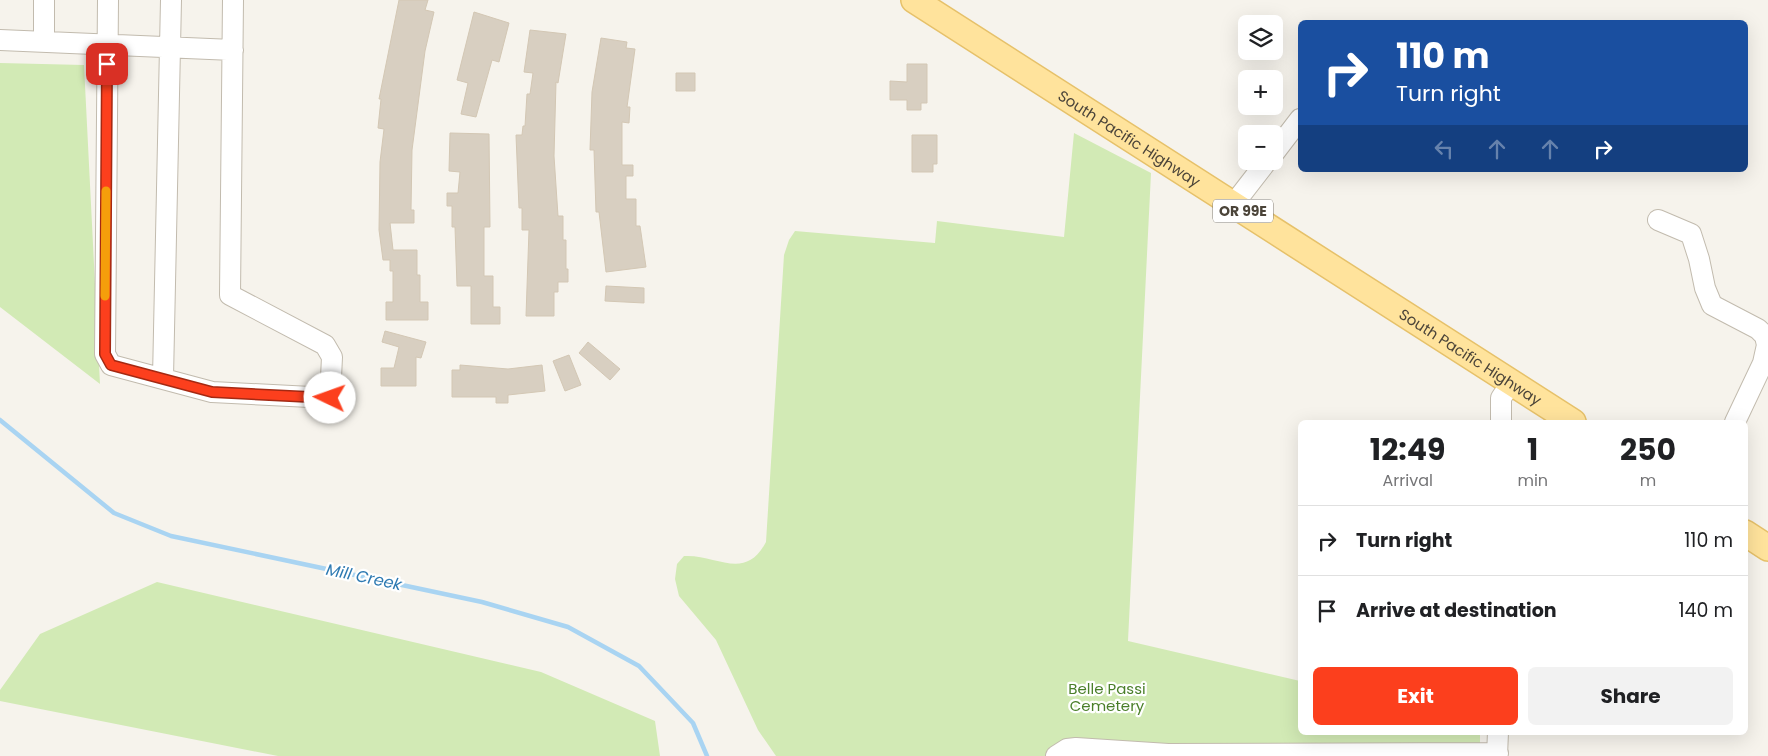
<!DOCTYPE html>
<html lang="en">
<head>
<meta charset="utf-8">
<style>
  body { margin:0; font-family:Poppins,sans-serif; background:#f2f2f2; color:#202124; height:100vh; display:flex; flex-direction:column; font-size:19px; white-space:nowrap }
  * { box-sizing:border-box; margin:0 }
  p { font-size:16px; color:#757577 }
  .icon { flex:none; width:28px; height:28px; fill:none; stroke:currentColor; stroke-width:2; stroke-linecap:round; stroke-linejoin:round }
  .map { position:relative; flex:1; overflow:hidden }
  .panel { position:absolute; left:1298px; top:420px; width:450px; height:315px; display:flex; flex-direction:column; background:#fff; border-radius:8px; box-shadow:0 5px 20px #0002 }
  .panel>* { flex:none }
  .banner { position:absolute; left:1298px; top:20px; width:450px; height:152px; border-radius:8px; box-shadow:0 5px 20px #0002; background:#1a4fa0; color:#fff; overflow:hidden }
  .controls { position:absolute; left:1238px; top:15px; display:grid; gap:10px }
  .controls a { display:grid; place-items:center; width:45px; height:45px; border-radius:8px; background:#fff; box-shadow:0 5px 20px #0002; font-size:25px }
  .pin { position:absolute; display:grid; place-items:center; width:42px; height:42px; color:#fff; margin:-21px; border-radius:10px; box-shadow:0 2px 8px #0006 }
  .me { position:absolute; width:55px; margin:-28px; rotate:273deg; stroke-linejoin:round; filter:drop-shadow(0 0 4px #0008) }
  .turn { display:flex; align-items:center; gap:18px; height:105px; padding:0 15px; font-size:22px }
  .turn .icon { width:65px; height:65px; stroke-width:2.5 }
  .turn b { display:block; font-size:35px; line-height:42px }
  .lanes { display:flex; align-items:center; height:48px; padding:0 15px; background:#0003; justify-content:center; gap:25px; direction:ltr }
  .lanes .off { opacity:.35 }
  .eta { display:flex; justify-content:space-evenly; align-items:center; height:85px; text-align:center }
  .eta b { font-size:30px; font-weight:700; line-height:35px }
  .button { display:flex; gap:10px; margin-top:auto; padding:10px 15px }
  .button a { flex:1; height:58px; border-radius:8px; background:#fc3f1d; color:#fff; font-size:20px; font-weight:700; line-height:58px; text-align:center }
  .button a+a { background:#f2f2f2; color:#202124 }
  ul { padding:0; list-style:none }
  li { display:flex; align-items:center; gap:15px; height:70px; padding:0 15px; border-top:1px solid #e0e0e0 }
  li div { flex:1 }
  li b { display:block; font-size:19px }
  li em { font-style:normal }
  .map>svg:first-child { display:block }
</style>
</head>
<body>
<div class="map">
<svg width="1768" height="756" viewBox="0 0 1768 756">
  <rect width="100%" height="100%" fill="#f6f3ec"/>
  <path fill="#d2eab5" d="M0,63L84,65L100,384L0,307Z
    M1074,133L1151,173L1128,641L1300,681V732L1480,733V756H776L758,730L716,640L679,596L675,579L677,564L684,556C717,554 745,582 766,542L784,255L789,240L795,231L935,243L937,221L1064,237Z
    M157,582L541,672L655,721L660,756H278L0,701V690L40,634Z"/>
  <g fill="none" stroke-linecap="round" stroke-linejoin="round">
    <path stroke="#a9d4f2" stroke-width="4.5" d="M0,420L114,513L171,536L482,602L568,627L639,666L693,723L707,756"/>
  </g>
  <path fill="#d8cfc1" stroke="#d3c7b4" d="M399,0H428L425,10L434,12L425,51L412,150L411,210H414V223H390L393,250H417V275H420V302H428V320H386V302H393V271H390V260H383L379,230L380,162L384,129L378,128L381,99H379Z
    M474,12L509,23L499,62L492,60L476,117L461,114L468,83L457,80Z
    M530,30L566,34L558,83L556,82L554,156L558,216H563V240H566V269H568V282H558V292H554V316H526L529,230H522V208H519L516,135H522L523,126H525L527,94H530L533,73L524,72Z
    M601,38L627,42L626,48L635,49L627,107H630L629,123L622,122V165H633V176H626V199H636V226H640L646,267L606,272L599,212H596L594,150H590L592,92Z
    M907,64H927V103H921V110H907V100H890V81L907,82Z
    M676,73H695V91H676Z
    M450,133L489,134L490,227H484V276H493V307H500V324H471V286H457L455,227H452V206H447V193H458L460,172L449,171Z
    M912,135H937V164H933V172H912Z
    M606,286L644,288V303L605,301Z
    M385,331L426,342L421,358L416,357V386H381V368H394L399,347L382,342Z
    M588,342L620,369L610,380L579,353Z
    M569,355L581,385L565,391L553,361Z
    M460,365L508,369L542,365L545,391L508,395V403H496V397H452V370H460Z"/>
  <g fill="none" stroke-linecap="round" stroke-linejoin="round">
    <g stroke="#c2bbae" stroke-width="22">
      <path id="minor" d="M108,0L105,354L111,365L212,392L330,398L332,357L325,345L230,295L233,0
        M0,40L233,50
        M44,42V0
        M1274,153L1300,119
        M1233,205L1267,161
        M1658,220L1691,234L1699,259L1705,288L1712,305L1758,329L1765,336L1767,345L1763,363L1735,422
        M163,378L171,0
        M1501,422V398L1511,383
        M1056,756L1067,749L1076,748L1168,754L1498,753
        M1497,756L1498,732"/>
    </g>
    <g stroke="#e6c16a" stroke-width="28">
      <g id="major">
        <path id="s1" d="M914,0L1573,422"/>
        <path d="M1745,533L1768,548"/>
      </g>
    </g>
    <use href="#minor" stroke="#fff" stroke-width="20"/>
    <use href="#major" stroke="#ffe39c" stroke-width="25"/>
  </g>
  <g fill="none" stroke-linecap="round" stroke-linejoin="round">
    <g stroke="#a42913" stroke-width="12">
      <path id="route" d="M107,64L105,354L111,365L212,392L330,398"/>
    </g>
    <use href="#route" stroke="#fc3f1d" stroke-width="9"/>
    <path stroke="#f59e0b" stroke-width="9" d="M105,296L106,191"/>
  </g>
  <g text-anchor="middle" dominant-baseline="central" stroke-width="4.5" stroke-linejoin="round" paint-order="stroke">
    <rect fill="#fff" stroke="#817c74" stroke-width="1" x="1213" y="199.5" width="60" height="23" rx="4"/>
    <g font-size="14" font-weight="bold" fill="#4b4439">
      <text x="1243" y="211">OR 99E</text>
    </g>
    <g font-size="15" fill="#4b4439" stroke="#fff">
      <text stroke="none"><textPath href="#s1" startOffset="256">South Pacific Highway</textPath></text>
      <text stroke="none"><textPath href="#s1" startOffset="661">South Pacific Highway</textPath></text>
    </g>
    <g font-size="15" fill="#4a7f2a" stroke="#fff">
      <text x="1107" y="688">Belle Passi<tspan x="1107" dy="17">Cemetery</tspan></text>
    </g>
    <g font-size="16" font-style="italic" fill="#2e7ab2" stroke="#fff">
      <text transform="translate(364 577) rotate(12)">Mill Creek</text>
    </g>
  </g>
</svg>
<div class="controls">
<a><svg class="icon" aria-label="layers" viewBox="0 0 24 24"><path d="M12 4l9 5-9 5-9-5zM3 14l9 5 9-5"/></svg></a>
<a>+</a>
<a>−</a>
</div>
<div class="pin" style="left:107px;top:64px;background:#d93025"><svg class="icon" aria-label="arrive" viewBox="0 0 24 24"><path d="M6 21V4h12l-3 4 3 4H6"/></svg></div>
<svg class="me" style="left:330px;top:398px" viewBox="-20 -20 40 40"><circle r="19" fill="#fff"/><path d="M0-13L10 11 0 6-10 11z" fill="#fc3f1d"/></svg>
<div class="banner">
<div class="turn"><svg class="icon" aria-label="right" viewBox="0 0 24 24"><path d="M7 20v-9h11M14 6l5 5-5 5"/></svg><div><b>110 m</b>Turn right</div></div>
<div class="lanes"><svg class="icon off" aria-label="left" viewBox="0 0 24 24"><path d="M17 20v-9H6M10 6l-5 5 5 5"/></svg><svg class="icon off" aria-label="ahead" viewBox="0 0 24 24"><path d="M12 20V5M6 11l6-6 6 6"/></svg><svg class="icon off" aria-label="ahead" viewBox="0 0 24 24"><path d="M12 20V5M6 11l6-6 6 6"/></svg><svg class="icon" aria-label="right" viewBox="0 0 24 24"><path d="M7 20v-9h11M14 6l5 5-5 5"/></svg></div>
</div>
<section class="panel">
<div class="eta">
<div><b>12:49</b><p>Arrival</p></div>
<div><b>1</b><p>min</p></div>
<div><b>250</b><p>m</p></div>
</div>
<ul>
<li><svg class="icon" aria-label="right" viewBox="0 0 24 24"><path d="M7 20v-9h11M14 6l5 5-5 5"/></svg><div><b>Turn right</b></div><em>110 m</em></li>
<li><svg class="icon" aria-label="arrive" viewBox="0 0 24 24"><path d="M6 21V4h12l-3 4 3 4H6"/></svg><div><b>Arrive at destination</b></div><em>140 m</em></li>
</ul>
<div class="button"><a>Exit</a><a>Share</a></div>
</section>
</div>
</body>
</html>
